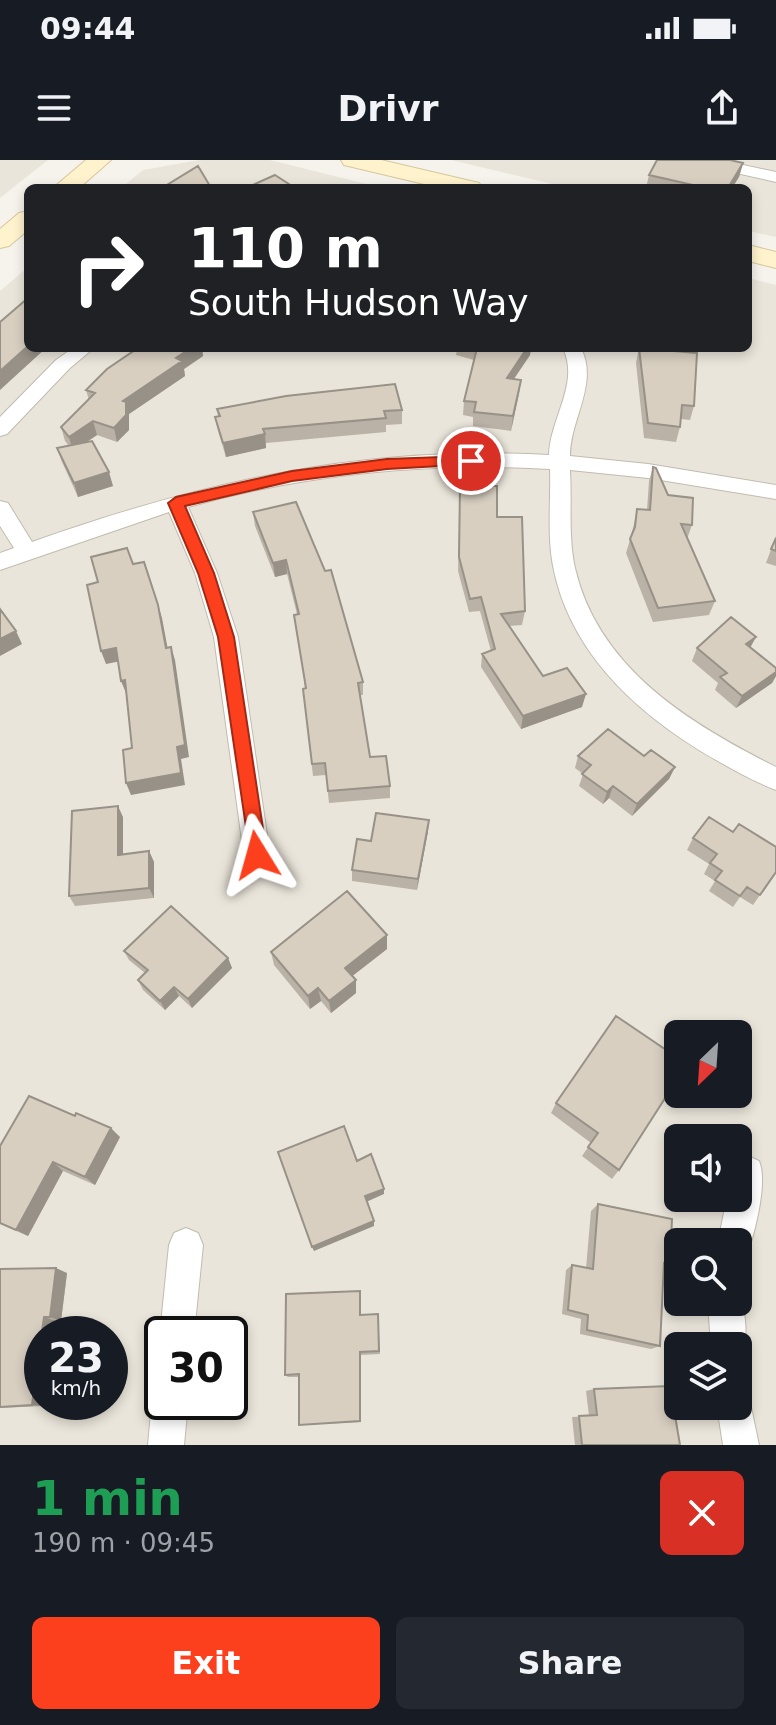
<!DOCTYPE html>
<html lang="en">
<head>
<meta charset="utf-8">
<style>
  body { margin:0; font-family:"DejaVu Sans",sans-serif; background:#242831; color:#f1f3f6; height:100vh; display:flex; flex-direction:column; font-size:30px; white-space:nowrap }
  * { box-sizing:border-box; margin:0 }
  p { font-size:26px; color:#9ea1a6 }
  .icon { flex:none; width:44px; height:44px; fill:none; stroke:currentColor; stroke-width:2; stroke-linecap:round; stroke-linejoin:round }
  .map { position:relative; height:1285px; overflow:hidden }
  .side { display:flex; flex-direction:column; background:#171b24; flex:1 }
  .side>* { flex:none }
  .top-card { position:absolute; left:24px; top:24px; width:728px; height:168px; border-radius:12px; box-shadow:0 4px 12px #0003; background:#202124; color:#fff; overflow:hidden }
  .needle { width:52px; rotate:205deg }
  .tools { position:absolute; left:664px; top:860px; display:grid; gap:16px }
  .tools a { display:grid; place-items:center; width:88px; height:88px; border-radius:12px; background:#171b24; box-shadow:0 4px 12px #0003; font-size:40px }
  .speed { position:absolute; left:24px; top:1156px; display:flex; gap:16px; font-size:40px; font-weight:700; text-align:center }
  .speed>* { display:grid; place-content:center; width:104px; height:104px; border-radius:50%; background:#171b24; box-shadow:0 4px 12px #0003; line-height:1 }
  .speed small { font-size:20px; font-weight:400 }
  .speed .limit { border:4px solid #111; border-radius:12px; background:#fff; color:#111 }
  .pin { position:absolute; display:grid; place-items:center; width:68px; height:68px; color:#fff; margin:-34px; border:4px solid #fff; border-radius:50%; box-shadow:0 2px 8px #0007 }
  .me { position:absolute; width:88px; margin:-44px; rotate:352deg; stroke-linejoin:round; filter:drop-shadow(0 0 6px #0008) }
  .turn { display:flex; align-items:center; gap:28px; height:168px; padding:0 32px; font-size:36px }
  .turn .icon { width:104px; height:104px; stroke-width:2.5 }
  .turn b { display:block; font-size:56px; line-height:68px }
  .round { display:grid; place-items:center; flex:none; width:84px; height:84px; border-radius:12px; background:#242831 }
  .overview { display:flex; align-items:center; justify-content:space-between; height:136px; padding:0 32px }
  h1 { font-size:48px; font-weight:800; line-height:60px; color:#1e9e55 }
  .button { display:flex; gap:16px; margin-top:auto; padding:16px 32px }
  .button a { flex:1; height:92px; border-radius:12px; background:#fc3f1d; color:#fff; font-size:32px; font-weight:800; line-height:92px; text-align:center }
  .button a+a { background:#242831; color:#f1f3f6 }
  .status { display:flex; justify-content:space-between; align-items:center; height:56px; padding:0 40px; background:#171b24; direction:ltr }
  .status svg { height:22px; fill:currentColor }
  header { display:flex; justify-content:space-between; align-items:center; height:104px; padding:0 32px; background:#171b24; font-size:36px; font-weight:800 }
  .map>svg:first-child { display:block }
</style>
</head>
<body>
<div class="status"><b>09:44</b><svg viewBox="0 0 49 12"><path d="M0 12V9h3v3zM5 12V6h3v6zM10 12V3h3v9zM15 12V0h3v12zM26 1h20v11H26zM47 4h2v5h-2z"/></svg></div>
<header><svg class="icon" aria-label="menu" viewBox="0 0 24 24"><path d="M4 6h16M4 12h16M4 18h16"/></svg>Drivr<svg class="icon" aria-label="share" viewBox="0 0 24 24"><path d="M12 15V3M7 8l5-5 5 5M5 13v7h14v-7"/></svg></header>
<div class="map">
<svg width="776" height="1285" viewBox="0 0 776 1285">
  <rect width="100%" height="100%" fill="#f6f3ec"/>
  <path fill="#eae5da" fill-rule="evenodd" d="M0,0H48L0,38Z
    M199,0H270L383,28H121L143,10Z
    M451,0H776V77L748,71V28H569Z
    M28,107V188H748V118L776,125V1285H0V131ZM678,874H738V934H678ZM678,978H738V1038H678ZM678,1082H738V1142H678ZM42,1174H110V1242H42ZM162,1174H230V1242H162ZM678,1186H738V1246H678Z"/>
  <g fill="none" stroke-linecap="round" stroke-linejoin="round">
    <g stroke="#c2bbae" stroke-width="2">
      <path id="minor" d="M690,0H720L776,12V22L692,3Z
        M73,188H94L70,208L7,274L0,276V257L56,200Z
        M563,188H581C599,224 570,259 570,296L648,304L776,325V339L648,318L570,310C572,342 568,376 575,408C598,508 690,564 776,607V630C755,622 735,611 716,600C641,557 570,495 553,406C547,375 551,341 550,309C428,302 306,314 188,347L217,413L238,477L270,695L266,703L257,707L248,703L244,695L214,477L195,413L169,352L0,410V393L14,388L0,366V341L8,343L32,382C203,321 367,285 549,295C550,258 580,224 563,188Z
        M748,996L759,1001C768,1021 755,1073 747,1094L738,1097V1082H718L727,1038H738V1000Z
        M186,1068L198,1073L203,1085L194,1174H162V1180L160,1174L169,1085L174,1073Z
        M738,1132C746,1150 750,1184 738,1199V1186H711L708,1142H738Z
        M162,1227V1242H188L184,1285H148L152,1242L157,1229Z
        M738,1229L748,1233L759,1285H723L717,1246H738Z"/>
    </g>
    <g stroke="#d6c79b" stroke-width="2">
      <path id="secondary" d="M86,0H111L79,28H53Z
        M341,0H381L479,23L483,28H441L344,5Z
        M28,51V70L9,86L0,88V69L19,53Z
        M748,85L776,92V108L748,101Z"/>
    </g>
    <use href="#minor" fill="#fff" fill-rule="evenodd"/>
    <use href="#secondary" fill="#fff3cd" fill-rule="evenodd"/>
  </g>
  <path fill="#bab2a6" d="M743,3L739,17L732,28H646L649,15Z
    M138,188H202L203,196L184,209L185,216L129,254V270L117,282L97,275L87,282L113,326L78,337L62,302L57,288L69,286L65,281L61,267L89,240L86,230Z
    M445,188H531L530,195L514,219L521,220L511,271L473,266V257L463,255L464,241L474,200L456,195L457,190Z
    M639,188L694,246L690,260L681,259L680,267L676,282L644,278L636,203Z
    M217,249L402,250V264L386,265V272L266,283V288L226,297L218,271L215,257L218,256Z
    M653,307L668,335L692,365L687,379L715,441L709,455L653,462L626,393L632,373L637,349L647,350L649,321Z
    M460,325L497,357L525,451L522,465L509,466L543,516L582,547L521,569L481,507L482,494L491,491L480,451L469,452L458,411Z
    M253,352L363,522V535H360L370,597L390,626V638L329,643L326,615L313,616L303,529L305,528L297,454L287,414L275,417L255,366Z
    M776,376V406L766,403Z
    M697,488H751L776,508V516L772,523L736,548L715,530L718,523L692,501Z
    M578,596H644L675,607L669,619L632,656L609,638L603,644L579,626L583,614L575,608Z
    M123,657V694L149,691L154,702V738L75,746L69,736Z
    M428,671L417,730L352,721V710L371,681Z
    M733,672L776,712L753,745L740,737L733,747L709,731L715,721L704,714L709,704L687,690L693,678Z
    M387,789L352,816L356,820V833L331,853L321,841L310,849L274,805L271,792Z
    M124,791L228,798L232,808L192,848L179,836L165,850L143,830L138,820L145,813L129,800Z
    M678,898L619,1010L612,1019L582,996L591,983L551,953L556,943Z
    M120,977L95,1025L63,1011L28,1076L0,1064V986Z
    M598,1044L670,1104L664,1108L660,1186L651,1189L580,1174L581,1159L562,1154L566,1110L572,1105L586,1108L591,1051Z
    M0,1109L67,1113L61,1161H56L45,1246L0,1248Z
    M360,1131L361,1155L378,1154L380,1194L361,1195V1262L302,1265L299,1217H288L285,1215Z
    M594,1229L680,1285H575L572,1257L589,1256L586,1231Z"/>
  <path fill="#979187" d="M743,3L739,17L732,28H728Z
    M28,186V188H46L0,230V211Z
    M191,188H202L203,196L184,209L185,216L129,254V270L117,282L114,268L123,241L176,198Z
    M527,188H531L530,195L505,232L507,218Z
    M521,220L519,234L511,271L513,256Z
    M93,261L97,275L73,291L69,277Z
    M265,274L266,288L226,297L223,283Z
    M109,312L113,326L78,337L74,323Z
    M286,400L287,414L275,417L273,403Z
    M158,445L162,458L170,501L166,488Z
    M16,471L22,484L0,496V479Z
    M756,477L749,490L746,484Z
    M171,487L175,500L189,597L181,599L185,625L131,635L126,623L177,587Z
    M116,488L121,501L106,504L101,491Z
    M776,512V516L772,523L736,548L742,536Z
    M125,520L129,533H126L121,521Z
    M586,534L582,547L521,569L523,556Z
    M675,607L669,619L632,656L637,644Z
    M613,626L609,638L603,644L607,632Z
    M118,646L123,657V706L118,695Z
    M429,660L428,671L417,730L418,719Z
    M149,691L154,702V738L149,728Z
    M387,775V789L346,821L345,808Z
    M228,798L232,808L192,848L188,839Z
    M356,820V833L331,853L329,841Z
    M174,827L179,836L165,850L160,841Z
    M318,828L321,841L310,849L308,836Z
    M111,968L120,977L95,1025L85,1017Z
    M53,1002L63,1011L28,1076L16,1070Z
    M384,1029V1034L366,1042L365,1036Z
    M374,1061V1066L314,1091L312,1087Z
    M56,1108L67,1113L61,1161L50,1157Z
    M44,1157L56,1161L54,1174H42Z
    M42,1174V1242H46L45,1246L32,1245Z
    M360,1192L361,1195V1262L360,1261Z"/>
  <path fill="#d8cfc1" stroke="#979187" stroke-width="2" d="M657,0H730L743,3L728,28H706L649,15Z
    M198,6L210,26L206,28H162Z
    M275,15L295,28H246Z
    M28,138V186L0,211V162Z
    M138,188H191L176,198L182,201L123,241L126,242V255L114,268L93,261L69,277L61,267L95,233L86,230L107,209Z
    M477,188H527L507,218L521,220L513,256L474,252L476,242L464,241Z
    M639,188L697,193L694,246L682,245L680,267L648,263Z
    M395,224L402,250L384,251L386,258L263,269L265,274L223,283L215,257L220,256L217,249L286,236Z
    M92,281L109,312L74,323L57,288Z
    M653,307L656,308L668,335L693,338L692,365L681,364L715,441L658,448L630,379L635,367L637,349L650,350Z
    M460,325L497,326V357H522L525,451L501,454L543,516L567,508L586,534L523,556L482,494L495,489L481,437L470,439L459,397Z
    M296,342L325,411L331,410L363,522L358,523L370,597L386,596L390,626L328,631L325,603L312,604L303,529L306,528L294,455L299,454L286,400L273,403L253,352Z
    M776,378V391L771,389Z
    M127,388L133,404L144,402L158,445L166,488L171,487L185,585L177,587L181,613L126,623L123,590L132,588L125,520L121,521L116,488L101,491L87,425L98,422L91,397Z
    M0,449L16,471L0,479Z
    M731,457L756,477L746,484L776,508V512L742,536L720,517L727,513L697,488Z
    M608,569L644,596L651,590L675,607L637,644L613,626L607,632L582,614L591,605L578,596Z
    M118,646V695L149,691V728L69,736L72,651Z
    M376,653L429,660L418,719L352,710L357,679L371,681Z
    M709,657L733,672L739,664L776,687V712L760,735L747,727L740,736L715,720L722,711L710,703L717,694L693,678Z
    M347,731L387,775L345,808L356,820L329,841L318,828L308,836L271,792Z
    M171,746L228,798L188,839L174,827L160,841L138,820L148,810L124,791Z
    M616,856L678,898V918L619,1010L588,987L598,973L556,943Z
    M29,936L75,956L76,953L111,968L85,1017L53,1002L16,1070L0,1063V986Z
    M344,966L357,1001L371,994L384,1029L365,1036L374,1061L312,1087L278,992Z
    M598,1044L672,1059L670,1104L664,1103L660,1186L587,1170L588,1155L568,1150L572,1105L593,1109Z
    M56,1108L50,1157H44L32,1245L0,1247V1109Z
    M360,1131V1155L378,1154L379,1191L360,1192V1261L299,1265V1214L285,1215L286,1134Z
    M670,1226L680,1285H582L579,1256L597,1255L594,1229Z"/>
  <path fill="#fc3f1d" stroke="#a42913" stroke-width="2" d="M471,296L476,297V304L387,309L292,321L185,346L214,413L234,477L267,695L264,701L257,703L251,701L218,477L198,413L168,343L176,337L292,311L387,299Z"/>
</svg>
<div class="tools">
<a><svg class="needle" viewBox="-14 -14 28 28"><path d="M0-13l5 13h-10z" fill="#e53935"/><path d="M0 13l5-13h-10z" fill="#9ea1a6"/></svg></a>
<a><svg class="icon" aria-label="sound" viewBox="0 0 24 24"><path d="M4 9h4l5-4v14l-5-4H4zM17 9q2 3 0 6"/></svg></a>
<a><svg class="icon" aria-label="search" viewBox="0 0 24 24"><circle cx="10" cy="10" r="6"/><path d="M15 15l6 6"/></svg></a>
<a><svg class="icon" aria-label="layers" viewBox="0 0 24 24"><path d="M12 4l9 5-9 5-9-5zM3 14l9 5 9-5"/></svg></a>
</div>
<div class="speed"><div>23<small>km/h</small></div><div class="limit">30</div></div>
<div class="pin" style="left:471px;top:301px;background:#d93025"><svg class="icon" aria-label="arrive" viewBox="0 0 24 24"><path d="M6 21V4h12l-3 4 3 4H6"/></svg></div>
<svg class="me" style="left:257px;top:695px" viewBox="-20 -20 40 40"><path d="M0-17L14 15 0 8-14 15z" fill="#fc3f1d" stroke="#fff" stroke-width="4"/></svg>
<div class="top-card">
<div class="turn"><svg class="icon" aria-label="right" viewBox="0 0 24 24"><path d="M7 20v-9h11M14 6l5 5-5 5"/></svg><div><b>110 m</b>South Hudson Way</div></div>
</div>
</div>
<section class="side">
<div class="overview"><div><h1>1 min</h1><p>190 m · 09:45</p></div><a class="round" style="background:#d93025;color:#fff"><svg class="icon" aria-label="close" viewBox="0 0 24 24"><path d="M6 6l12 12M18 6L6 18"/></svg></a></div>
<div class="button"><a>Exit</a><a>Share</a></div>
</section>
</body>
</html>
